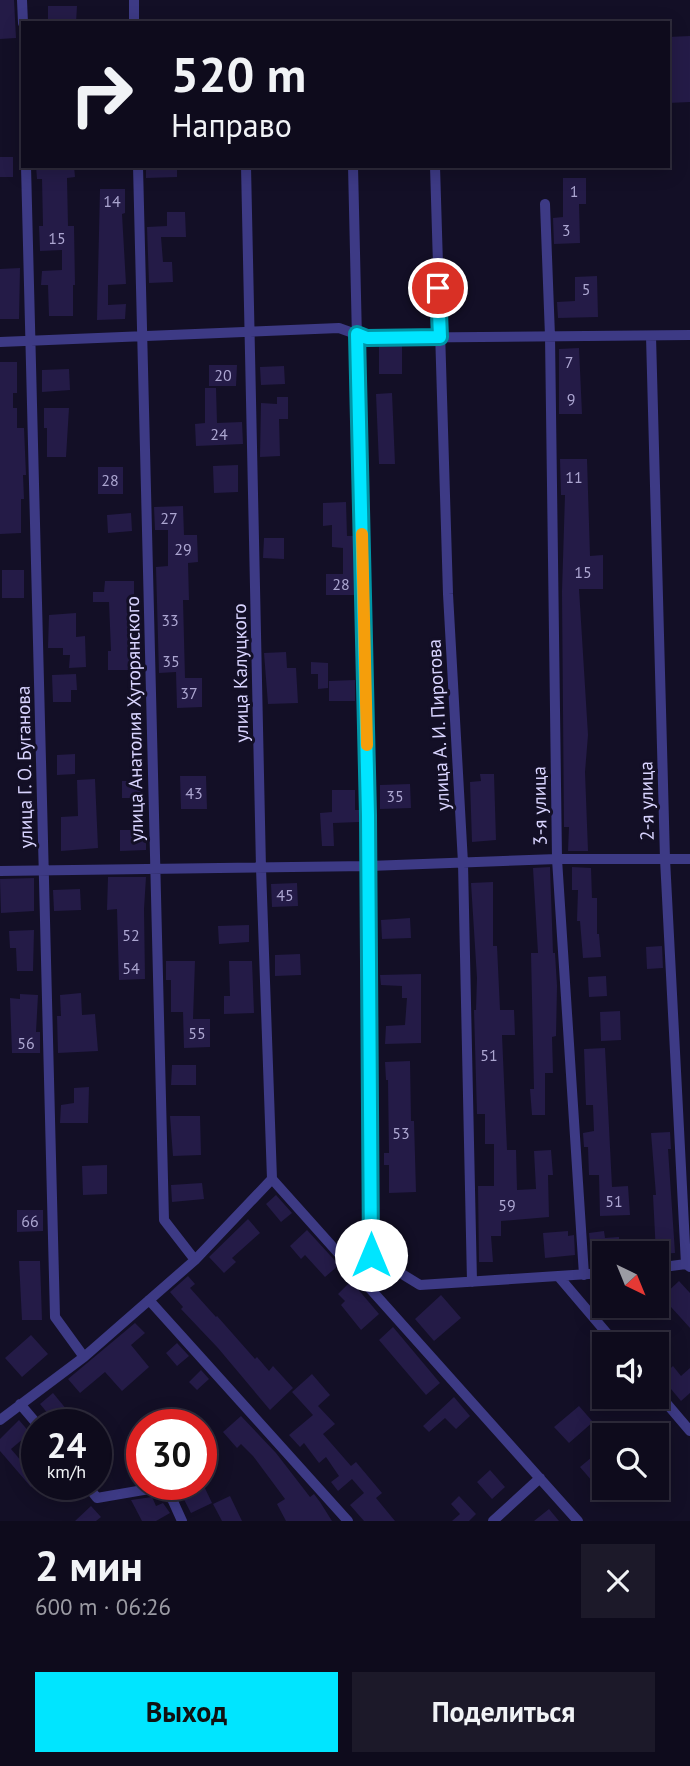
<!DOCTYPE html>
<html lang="ru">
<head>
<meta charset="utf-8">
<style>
  body { margin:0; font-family:"PT Sans",sans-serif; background:#1c1929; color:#f1f3f6; height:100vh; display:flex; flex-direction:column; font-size:26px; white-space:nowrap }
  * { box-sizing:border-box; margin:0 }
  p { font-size:23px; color:#9b9ba3 }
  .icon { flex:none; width:38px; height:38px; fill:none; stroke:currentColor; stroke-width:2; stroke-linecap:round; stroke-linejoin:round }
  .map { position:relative; height:1521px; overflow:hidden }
  .panel { display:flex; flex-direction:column; background:#0e0b1c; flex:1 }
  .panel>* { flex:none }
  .banner { position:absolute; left:21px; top:21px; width:649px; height:147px; border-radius:0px; box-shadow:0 4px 18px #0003,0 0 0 2px #2e2b3b; background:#0e0b1c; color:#f1f3f6; overflow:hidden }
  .needle { width:46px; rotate:137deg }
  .tools { position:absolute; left:592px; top:1241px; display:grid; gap:14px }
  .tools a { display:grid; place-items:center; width:77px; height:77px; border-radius:0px; background:#0e0b1c; box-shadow:0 4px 18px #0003,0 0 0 2px #2e2b3b; font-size:35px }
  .speed { position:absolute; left:21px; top:1409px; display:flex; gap:14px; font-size:35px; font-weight:700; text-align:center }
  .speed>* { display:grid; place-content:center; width:91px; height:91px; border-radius:50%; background:#0e0b1c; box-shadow:0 4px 18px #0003,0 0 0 2px #2e2b3b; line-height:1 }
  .speed small { font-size:18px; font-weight:400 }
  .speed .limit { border:10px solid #d22; background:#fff; color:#111 }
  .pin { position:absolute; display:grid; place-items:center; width:60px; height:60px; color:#fff; margin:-30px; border:4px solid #fff; border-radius:50%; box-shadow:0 2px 7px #0007 }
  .me { position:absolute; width:77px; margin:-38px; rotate:0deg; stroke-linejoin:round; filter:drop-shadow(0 0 5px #0008) }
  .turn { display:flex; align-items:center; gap:24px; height:147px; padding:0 35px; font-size:32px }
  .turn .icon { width:91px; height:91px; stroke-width:2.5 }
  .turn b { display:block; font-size:49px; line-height:60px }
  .round { display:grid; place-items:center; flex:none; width:74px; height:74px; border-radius:0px; background:#1c1929 }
  .head { display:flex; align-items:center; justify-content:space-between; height:119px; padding:0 35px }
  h1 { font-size:42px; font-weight:800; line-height:52px }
  .cta { display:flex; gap:14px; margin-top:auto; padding:14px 35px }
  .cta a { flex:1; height:80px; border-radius:0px; background:#00e5ff; color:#111; font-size:28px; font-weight:800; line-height:80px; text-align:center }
  .cta a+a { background:#1c1929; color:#f1f3f6 }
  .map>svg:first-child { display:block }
</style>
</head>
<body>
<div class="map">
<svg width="690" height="1521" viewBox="0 0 690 1521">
  <rect width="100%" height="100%" fill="#130f26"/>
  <path fill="#241b47" d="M0,0H14L16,38L0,39Z
    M48,6H77L76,23H48Z
    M690,36V102L668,103V37Z
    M0,157H13V177H0Z
    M36,166H74L75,177L67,178L68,226H74L75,285H73V316H49L48,285H41L42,271L62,270V250L40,251L39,226H43L42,179H37Z
    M146,166H177V177L146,178Z
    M563,178H586V204H579L580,243L554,244L553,218L563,217Z
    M100,189H125V213L122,214L126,284L108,285V305L126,304L125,319L97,320Z
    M167,212H185L186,237H161L163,262H172L173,282L149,283L147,227L167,226Z
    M20,268L19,319H0V269Z
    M597,276L598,317L558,318L557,302L575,301V277Z
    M379,346H402V374H379Z
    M579,348L582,414H559V349Z
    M0,362H17V393H13V408H17V428H24L26,475H23L24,499H21V533L0,534Z
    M209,365H237L236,386H209Z
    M284,366L285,384L261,385L260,367Z
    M69,369L70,390L42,392V370Z
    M205,388H216L217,423L242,422L243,444L196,446L195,424L205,423Z
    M392,393L395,464H379L376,394Z
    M277,397H288V419H279L280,456L260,457L261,403L277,404Z
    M44,408H69L66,457H47V428H44Z
    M560,459H587L590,556L603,555V589H579L588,735L585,772L588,851H568L569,827H564L562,592L565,495H561Z
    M238,465V492L214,493L213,466Z
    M98,467H123V494H98Z
    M346,502L347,536H353L355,595H326V574H343V548L332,547V525L323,526V503Z
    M183,506L184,535H197L198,562L188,563L189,600H183L185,678H202V707L177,708L176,672L159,673L156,567L168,566V530H155L154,507Z
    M131,513L132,531L108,533L107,515Z
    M264,538H284V559L263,558Z
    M2,570H24V598H2Z
    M105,581H134V616L137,615V636H132L133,670H108V651H111L109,602H93V592H104Z
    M76,613V637L85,636L86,667L69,668L70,655H63V648H48L49,615Z
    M286,652L287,668H296L298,703L268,704L264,653Z
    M311,662L328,663V688L318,689V674H311Z
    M76,674L77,690H71V702H53L52,675Z
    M355,680V701H329V681Z
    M75,754V774L57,775V755Z
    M480,774H494L496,840L472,842L470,782L481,781Z
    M180,776H206L207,809H181Z
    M95,779L98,848L61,851V817L78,816L77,780Z
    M122,781H141V798H122Z
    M410,784L411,808L380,809V785Z
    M332,790H355V810H359V822L333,823L334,846H322L320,813L332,812Z
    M120,830H146V850L120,851Z
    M550,867L553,953H555L557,986L556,1036L552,1037L553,1073H545V1115H532L530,1089H534L531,953H538L533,868Z
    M572,867L591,868L592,898H597V934H599L601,957L583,958L580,921H577L578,890H572Z
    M108,877H146L144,909L145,979L119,980L117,909L107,910Z
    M34,878V911L1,913L0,879Z
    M493,882V946H497L500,1010H514L515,1035H502L507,1150H516L517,1190L536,1189L534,1151L551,1150L553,1175H548L549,1217L501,1221V1236H491L493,1262H479L478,1186H494V1144H485V1114H477L474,1010H476L477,978L471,883Z
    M297,883L298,906L272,907L271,884Z
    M80,889L81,910L54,911L53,890Z
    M410,918L411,938L382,939L381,920Z
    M249,925V942L219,944L218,926Z
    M34,930L33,971H17L16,948H10L9,931Z
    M662,946L663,968L647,969L646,947Z
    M300,954L301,975L275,976V955Z
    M166,961H195L193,1019H210V1047L184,1048L183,1012H171V980H166Z
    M229,961H252L254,1013L224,1014V996H230Z
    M421,974V1043L385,1044L386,1026L405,1025L407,998H402V986L381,985L380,975Z
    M606,976L607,996L589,997L588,977Z
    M81,993L82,1015L95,1014L98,1051L58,1053L57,1016H61L60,995Z
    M20,994L38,995L36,1032H40V1053H12L10,998L20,999Z
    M620,1011L621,1040L601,1041L600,1012Z
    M605,1048L612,1187L628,1186L630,1215L600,1216L599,1175H589L588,1147H584L583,1133L594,1131L593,1105H586L584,1049Z
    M410,1061L411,1121H414L416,1192L389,1193V1165H384V1153H389L388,1080H386L385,1062Z
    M172,1065H196V1085H171Z
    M89,1087L88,1123H60L61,1105L74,1103V1088Z
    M170,1116H200L201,1155L173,1156Z
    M670,1132L671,1149H668L675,1253L656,1254L653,1195H656L651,1133Z
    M107,1165V1194L83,1195L82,1166Z
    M202,1183L204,1199L172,1202L171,1185Z
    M276,1195L292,1213L281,1222L266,1204Z
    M17,1210H43V1231L17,1232Z
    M248,1219L260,1233L232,1258L236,1262L224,1273L209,1257Z
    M307,1230L339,1265L325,1277L305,1255L301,1259L290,1246Z
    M568,1231V1236L574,1235L575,1255L545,1258L543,1233Z
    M604,1231L605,1238L619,1237V1252L591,1254L589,1233Z
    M19,1261H40L42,1320H22Z
    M188,1276L195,1284L190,1288L216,1317L217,1316L255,1359L257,1357L269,1371L273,1366L293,1388L270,1410L218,1348L181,1309L183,1307L170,1292Z
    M351,1281L379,1314L361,1330L341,1305L345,1301L338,1294Z
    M679,1281L690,1293V1328L662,1297Z
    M441,1295L461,1318L434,1341L415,1319Z
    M135,1323L145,1333L131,1345L149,1367L122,1391L105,1372L80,1393L68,1379Z
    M393,1327L440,1383L426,1395L379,1340Z
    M31,1335L48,1354L22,1377L5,1358Z
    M177,1343L189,1356L177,1366L166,1353Z
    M673,1366L681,1376L690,1368V1393L681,1401L661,1377Z
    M201,1370L209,1379L197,1390L189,1382Z
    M312,1374L330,1395L318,1406L335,1424L323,1434L351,1466L356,1462L382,1493L376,1498L395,1521H364L350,1505L364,1493L352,1479L338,1491L331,1482L339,1476L326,1457L319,1463L304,1443L300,1447L289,1435L313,1415L292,1392Z
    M53,1393L67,1410L54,1421L40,1404Z
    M454,1397L470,1416L456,1429L445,1418L429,1432L423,1426Z
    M579,1406L593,1422L569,1443L554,1427Z
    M241,1416L276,1453L310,1497L314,1494L320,1502L332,1521H286L277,1504L285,1499L253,1456L241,1444L237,1448L223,1432Z
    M19,1420L30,1433L11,1449L23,1463L31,1457L37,1464V1483L31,1487L0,1451V1439Z
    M604,1447V1483L598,1488L580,1467Z
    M490,1470L505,1487L492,1499L477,1482Z
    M176,1484H203L212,1503L191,1513Z
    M230,1496L242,1521H222L213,1504Z
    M459,1496L476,1514L469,1521H452L460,1514L451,1504Z
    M152,1497L156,1506L163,1503L170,1513L156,1521H142L131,1500Z
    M91,1506L101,1517L96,1521H75Z
    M549,1509L559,1521H534Z"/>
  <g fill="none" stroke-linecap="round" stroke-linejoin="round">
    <path stroke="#3d3a85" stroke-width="10" d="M22,0L23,23
      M134,0V23
      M26,166L55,1317L84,1357
      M138,166L164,1220L195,1260
      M246,166L261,868L272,1179
      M353,166L368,815L371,1288
      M435,166L448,594L463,863L472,1282
      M545,204L550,336L557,859L584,1275
      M651,336L665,859L686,1264
      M0,342L339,328L367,338L690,335
      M0,871L369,866L557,859H690
      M272,1179L578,1521
      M371,1255L420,1285L604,1273
      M656,1268L686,1264L690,1267
      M559,1277L616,1344
      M149,1300L348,1521
      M656,1391L690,1431
      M20,1404L37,1424
      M0,1420L84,1357L195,1260L272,1179
      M86,1484L97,1498L155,1488L172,1499L182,1521
      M493,1521L540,1478"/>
  </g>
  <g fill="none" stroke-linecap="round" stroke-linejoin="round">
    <g stroke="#0095a6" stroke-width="18">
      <path id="route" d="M371,1255L368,815L357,334L367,338L440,337L438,288"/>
    </g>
    <use href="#route" stroke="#00e5ff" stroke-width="12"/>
    <path stroke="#f59e0b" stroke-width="12" d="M362,534L367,745"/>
  </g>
  <g text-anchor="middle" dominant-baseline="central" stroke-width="6" stroke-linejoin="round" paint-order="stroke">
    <g font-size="16" fill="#aca6d1">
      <text x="574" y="191">1</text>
      <text x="112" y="201">14</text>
      <text x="566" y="230">3</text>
      <text x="57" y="238">15</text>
      <text x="586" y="289">5</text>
      <text x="569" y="362">7</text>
      <text x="223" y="375">20</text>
      <text x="571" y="399">9</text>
      <text x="219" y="434">24</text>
      <text x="574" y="477">11</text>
      <text x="110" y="480">28</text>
      <text x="169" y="518">27</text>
      <text x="183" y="549">29</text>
      <text x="583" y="572">15</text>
      <text x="341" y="584">28</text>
      <text x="170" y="620">33</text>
      <text x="171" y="661">35</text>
      <text x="189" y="693">37</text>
      <text x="194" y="793">43</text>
      <text x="395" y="796">35</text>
      <text x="285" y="895">45</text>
      <text x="131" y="935">52</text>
      <text x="131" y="968">54</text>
      <text x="197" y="1033">55</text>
      <text x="26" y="1043">56</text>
      <text x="489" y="1055">51</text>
      <text x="401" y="1133">53</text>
      <text x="614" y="1201">51</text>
      <text x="507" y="1205">59</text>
      <text x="30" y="1221">66</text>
    </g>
    <g font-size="19" fill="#d9d4ff" stroke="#130f26">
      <text transform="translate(240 673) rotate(-91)">улица Калуцкого</text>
      <text transform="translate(134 719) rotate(-91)">улица Анатолия Хуторянского</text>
      <text transform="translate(438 725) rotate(-93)">улица А. И. Пирогова</text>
      <text transform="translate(24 767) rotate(-91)">улица Г. О. Буганова</text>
      <text transform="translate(646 801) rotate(-91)">2-я улица</text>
      <text transform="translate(539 806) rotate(-91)">3-я улица</text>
    </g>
  </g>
</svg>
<div class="tools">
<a><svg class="needle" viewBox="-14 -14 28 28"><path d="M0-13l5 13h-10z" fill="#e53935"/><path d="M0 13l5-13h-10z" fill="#9b9ba3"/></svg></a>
<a><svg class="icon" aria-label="sound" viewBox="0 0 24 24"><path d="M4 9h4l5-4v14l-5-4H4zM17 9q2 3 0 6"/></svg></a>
<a><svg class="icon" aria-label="search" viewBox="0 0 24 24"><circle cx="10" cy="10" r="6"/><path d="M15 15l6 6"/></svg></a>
</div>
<div class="speed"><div>24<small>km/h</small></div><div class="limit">30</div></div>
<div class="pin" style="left:438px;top:288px;background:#d93025"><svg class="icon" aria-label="arrive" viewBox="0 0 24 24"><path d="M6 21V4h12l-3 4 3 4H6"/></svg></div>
<svg class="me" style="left:371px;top:1255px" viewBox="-20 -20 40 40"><circle r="19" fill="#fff"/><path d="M0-13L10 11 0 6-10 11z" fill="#00e5ff"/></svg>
<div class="banner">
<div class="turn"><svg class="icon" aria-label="right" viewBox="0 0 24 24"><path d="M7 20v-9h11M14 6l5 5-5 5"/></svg><div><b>520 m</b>Направо</div></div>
</div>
</div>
<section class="panel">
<div class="head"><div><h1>2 мин</h1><p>600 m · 06:26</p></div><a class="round"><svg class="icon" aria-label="close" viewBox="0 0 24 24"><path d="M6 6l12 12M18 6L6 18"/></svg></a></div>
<div class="cta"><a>Выход</a><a>Поделиться</a></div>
</section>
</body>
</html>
